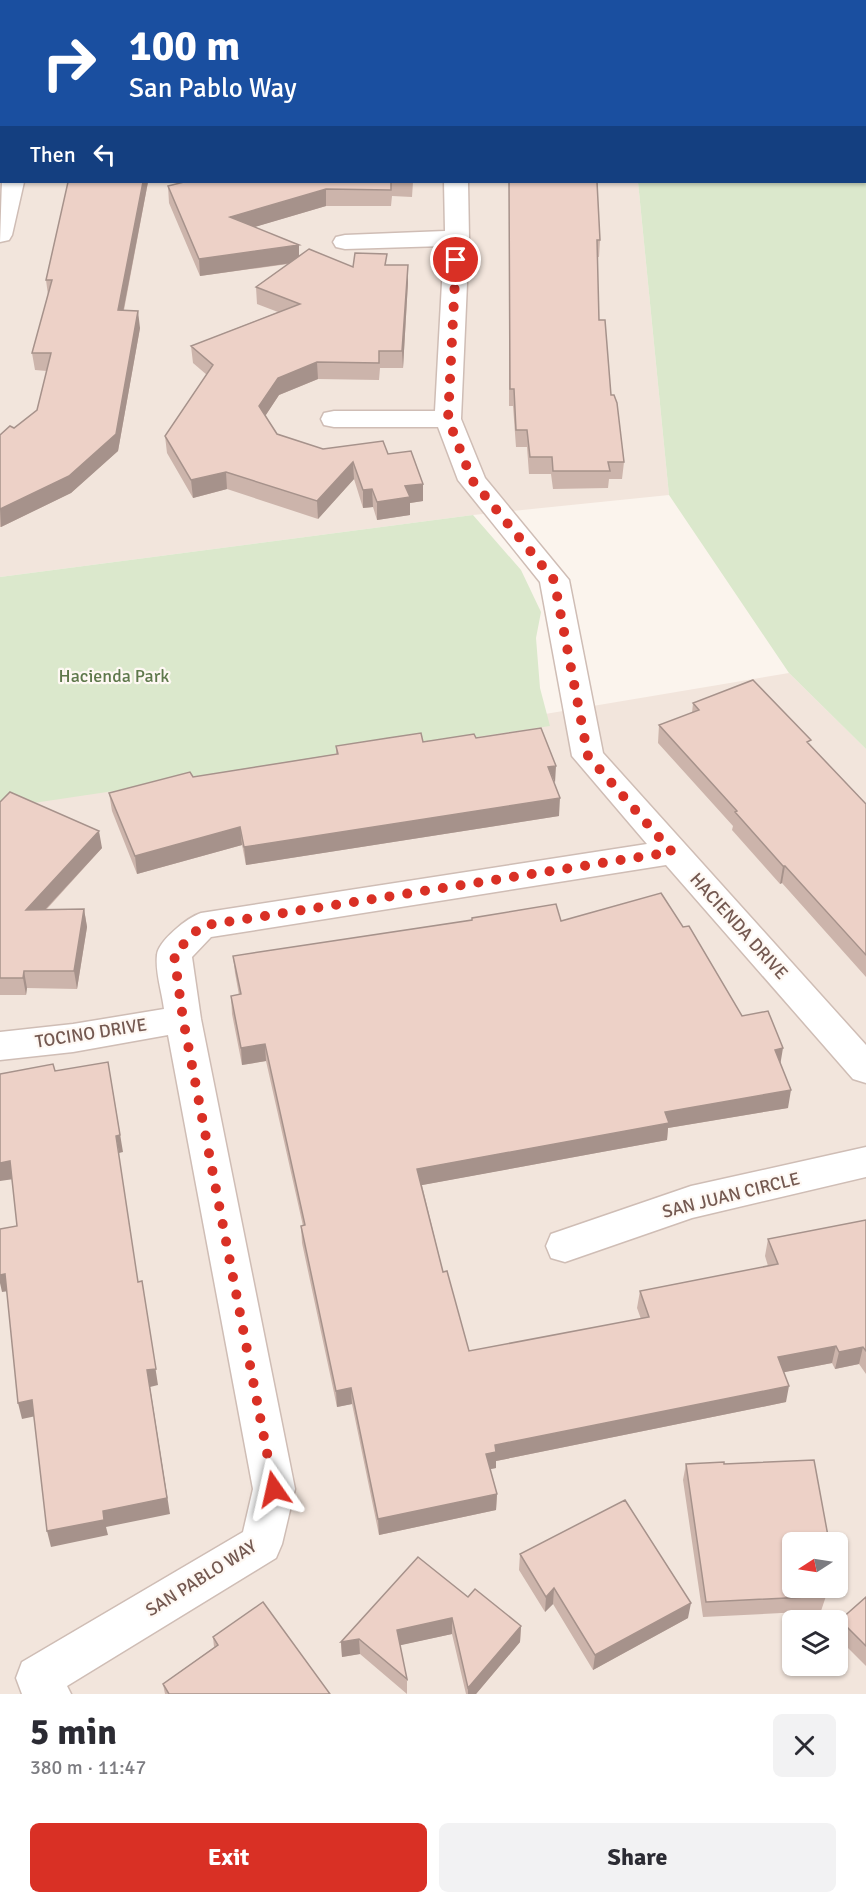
<!DOCTYPE html>
<html lang="en">
<head>
<meta charset="utf-8">
<style>
  body { margin:0; font-family:Signika,sans-serif; background:#f2f2f3; color:#2b2b33; height:100vh; display:flex; flex-direction:column; font-size:22px; white-space:nowrap }
  * { box-sizing:border-box; margin:0 }
  p { font-size:20px; color:#7c7c81 }
  .icon { flex:none; width:33px; height:33px; fill:none; stroke:currentColor; stroke-width:2; stroke-linecap:round; stroke-linejoin:round }
  .map { position:relative; height:1694px; overflow:hidden }
  .side { display:flex; flex-direction:column; background:#fff; flex:1 }
  .side>* { flex:none }
  .top-card { position:absolute; left:0px; top:0px; width:867px; height:183px; box-shadow:0 2px 4px #0004; background:#1a4fa0; color:#fff; overflow:hidden }
  .needle { width:39px; rotate:258deg }
  .tools { position:absolute; left:782px; top:1532px; display:grid; gap:12px }
  .tools a { display:grid; place-items:center; width:66px; height:66px; border-radius:9px; background:#fff; box-shadow:0 2px 4px #0004; font-size:30px }
  .pin { position:absolute; display:grid; place-items:center; width:51px; height:51px; color:#fff; margin:-26px; border:3px solid #fff; border-radius:50%; box-shadow:0 2px 6px #0007 }
  .me { position:absolute; width:66px; margin:-33px; rotate:349deg; stroke-linejoin:round; filter:drop-shadow(0 0 4px #0008) }
  .turn { display:flex; align-items:center; gap:21px; height:126px; padding:0 30px; font-size:27px }
  .turn .icon { width:78px; height:78px; stroke-width:2.5 }
  .turn b { display:block; font-size:42px; line-height:51px }
  .then { display:flex; align-items:center; height:57px; padding:0 30px; background:#0003; gap:12px; font-size:22px }
  .round { display:grid; place-items:center; flex:none; width:63px; height:63px; border-radius:9px; background:#f2f2f3 }
  .overview { display:flex; align-items:center; justify-content:space-between; height:102px; padding:0 30px }
  h1 { font-size:36px; font-weight:700; line-height:45px }
  .primary-button { display:flex; gap:12px; margin-top:auto; padding:12px 30px }
  .primary-button a { flex:1; height:69px; border-radius:9px; background:#d93025; color:#fff; font-size:24px; font-weight:700; line-height:69px; text-align:center }
  .primary-button a+a { background:#f2f2f3; color:#2b2b33 }
  .map>svg:first-child { display:block }
</style>
</head>
<body>
<div class="map">
<svg width="866" height="1694" viewBox="0 0 866 1694">
  <rect width="100%" height="100%" fill="#fbf4ed"/>
  <path fill="#f2e5dc" fill-rule="evenodd" d="M0,0H609L2,2V182H638L669,495L473,515L0,577Z
    M789,673L866,749V1694H0V806ZM792,1542H837V1587H792ZM792,1620H837V1665H792Z"/>
  <path fill="#dbe8cc" d="M609,0H866V749L789,673L669,495L638,182H866V2Z
    M473,515L521,570L541,612L536,638L540,688L550,726L0,808V577Z"/>
  <g fill="none" stroke-linecap="round" stroke-linejoin="round">
    <g stroke="#cfbdb5" stroke-width="3">
      <path id="minor" d="M32,0H52V2H32Z
        M433,0H453V2H433Z
        M0,37H2V49H0Z
        M2,180L24,182L12,235L9,240L0,242Z
        M444,182H468L469,238L461,419L485,478L569,580L603,753L866,1045V1083L853,1079L666,865L211,937L192,957L201,1019L295,1489L282,1544L276,1558L67,1686L71,1694H22L16,1678L22,1662L243,1532L253,1489L168,1035L73,1052L0,1060V1032L73,1024L164,1009C162,992 155,972 157,955C158,941 188,917 201,913L647,844L572,756L540,582L458,480L438,427H334L324,425L321,419L324,413L334,411H435L444,246L345,249L336,247L333,242L336,237L345,235L445,231Z
        M866,1147V1177L692,1218L565,1262L551,1258L546,1246L551,1234L691,1186Z"/>
    </g>
    <use href="#minor" fill="#fff" fill-rule="evenodd"/>
  </g>
  <path fill="#ccb4ab" d="M265,0H395L394,2H267Z
    M68,182H148L124,310L140,328L118,451L71,493L1,527H0V435L14,428L37,410L47,371L35,370L32,353L48,295L46,280Z
    M184,182H413L412,197L392,196L391,206H326L254,227L299,256L353,267L387,265L408,282L403,368H380L379,380L318,379L279,395L265,416L277,434L323,449L388,454L423,484V501L410,503V515L377,520L373,507L363,508L354,479L318,519L227,489L193,498L167,453L165,436L207,375L193,363L191,346L278,312L257,304L256,287L288,264L200,276L169,203L168,186Z
    M509,182H597L600,240L599,257H597L599,320L611,395L624,462L622,479H609L608,488L553,489L551,474H529L527,447H516L513,406H509Z
    M693,703L810,746L866,804V977L782,883L780,884L732,830L733,826L658,743L659,725L692,713Z
    M476,738L554,783L559,816L246,865L242,845L137,874L112,811L109,793L193,777L336,754V746Z
    M0,802L102,848L46,910L84,909L87,927L77,989L27,988L26,995H0Z
    M472,918L561,921L683,927L742,1016L781,1064L788,1108L668,1128L667,1140L422,1185L443,1272L469,1351L641,1319L637,1308L640,1291L768,1266L765,1256L768,1239L866,1220V1374L859,1364L835,1369L832,1363L784,1372L786,1402L496,1461V1468L490,1469L497,1494L496,1510L379,1535L352,1404L337,1407L302,1243L301,1226H303L266,1061L242,1065L232,1014L231,996L239,995L235,973L233,956L472,920Z
    M686,1464H724L828,1536L826,1542H792L826,1596L821,1611L703,1617L683,1480Z
    M520,1554L688,1618L593,1670L553,1604L545,1612L519,1570Z
    M468,1597L521,1626L520,1642L476,1694H466L452,1634L400,1645L407,1679V1694L360,1654L342,1657L341,1642Z
    M866,1597V1666L837,1637V1631L840,1620Z
    M213,1637L330,1694H165L163,1684L214,1647Z"/>
  <path fill="#a6928b" d="M143,182H148L120,328L118,310Z
    M326,189V206L231,234L230,217Z
    M299,245V262L200,276L199,259Z
    M408,265V282L403,368L402,351Z
    M138,311L140,328L118,451L71,493L1,527L0,509Z
    M317,362L318,379L279,395L260,424L259,406L278,378Z
    M353,462L354,479L318,519L317,501Z
    M226,472L227,489L193,498L191,480Z
    M423,484V501L410,503V515L377,520V502L405,486Z
    M372,489L373,507L363,508V490Z
    M556,766L555,783L548,767Z
    M560,798L559,816L246,865L244,847Z
    M240,827L242,845L137,874L135,856Z
    M99,831L102,848L29,927L26,910Z
    M783,866H785L782,883L780,884Z
    M84,909L87,927L77,989L74,971Z
    M24,971L27,988L26,995L23,978Z
    M265,1044L266,1061L242,1065L241,1048Z
    M783,1048L780,1066L775,1050Z
    M108,1062L123,1152L119,1153L116,1136Z
    M791,1090L788,1108L668,1128L667,1140L417,1186V1169L665,1112Z
    M10,1161L14,1179L0,1181V1163Z
    M5,1274L9,1291L2,1292L0,1283V1275Z
    M142,1281L158,1385L150,1387L170,1514L106,1527L108,1535L51,1547L47,1531L103,1511L147,1370Z
    M836,1346L832,1363L775,1374L778,1357Z
    M863,1347L859,1364L835,1369L839,1352Z
    M789,1386L786,1402L496,1461V1468L486,1470V1454L495,1445Z
    M351,1388L352,1404L337,1407L336,1391Z
    M32,1400L36,1416L22,1419L18,1403Z
    M497,1494L496,1510L379,1535L378,1519Z
    M554,1588L553,1604L545,1612L546,1597Z
    M691,1603L688,1618L593,1670L595,1655Z
    M452,1618V1634L397,1646V1630Z
    M521,1626L520,1642L476,1694H468V1688Z
    M359,1639L360,1654L342,1657L341,1642Z"/>
  <path fill="#edd1c7" stroke="#a6928b" stroke-width="1.5" d="M99,0H179V2H99Z
    M286,0H388L387,2H288Z
    M488,0H568L569,2H488Z
    M68,182H143L118,310L138,311L116,434L69,476L0,509V435L10,426L14,428L37,410L51,353H32L52,280H46Z
    M184,182H391V190L326,189L230,217L299,245L199,259L168,186Z
    M509,182H597L600,240H597L599,320H605L611,395H614L617,403L624,462H608L610,471H553L552,457H530L527,430H516L514,389H510Z
    M309,249L353,267L355,253L387,254L385,265H408L402,351H379V363L317,362L278,378L259,406L277,434L323,449L383,441L388,454L411,451L423,484L405,486L410,497L377,502L372,489L363,490L353,462L317,501L226,472L191,480L165,436L213,365L191,346L300,304L256,287Z
    M753,680L811,740L807,742L866,804V955L785,866H783L735,812L737,811L659,725L699,710L693,703Z
    M541,728L556,766L548,767L560,798L244,847L240,827L135,856L109,793L190,772L193,777L338,754L336,746L388,738L421,733L423,742L474,734L476,738Z
    M10,792L99,831L26,910L84,909L74,971H24L23,978H0V802Z
    M661,893L683,927L689,926L742,1016L768,1011L783,1048L775,1050L791,1090L665,1112L669,1123L417,1169L443,1272L447,1271L469,1351L649,1317L640,1291L778,1264L768,1239L866,1220V1351L863,1347L839,1352L836,1346L778,1357L789,1386L495,1445L496,1452L486,1454L497,1494L378,1519L351,1388L336,1391L301,1226L305,1225L265,1044L241,1048L231,996L241,994L233,956L472,920V918L556,904L561,921Z
    M108,1062L120,1135L116,1136L138,1282L142,1281L156,1369L147,1370L167,1498L103,1511L104,1520L47,1531L32,1400L18,1403L5,1274L0,1275V1229L17,1226L10,1161L0,1163V1074L53,1064L55,1071Z
    M814,1460L828,1536H815L816,1542H792V1587H824L826,1596L706,1602L686,1464L724,1462V1464Z
    M625,1500L691,1603L595,1655L554,1588L546,1597L520,1554Z
    M418,1557L468,1597L475,1589L521,1626L468,1688L452,1618L397,1630L407,1679L359,1639L341,1642Z
    M866,1597V1646L840,1620Z
    M263,1602L330,1694H169L163,1684L218,1645L213,1637Z"/>
  <g fill="none" stroke-linecap="round" stroke-linejoin="round">
    <path stroke="#d93025" stroke-width="10" stroke-dasharray="0 18" d="M274,1489L183,1019L174,954L201,926L672,852L588,756L554,580L472,480L448,419L456,260"/>
  </g>
  <g text-anchor="middle" dominant-baseline="central" stroke-width="4.5" stroke-linejoin="round" paint-order="stroke">
    <g font-size="18" fill="#5e784b" stroke="#fef8f3">
      <text x="114" y="676">Hacienda Park</text>
    </g>
    <g font-size="18" fill="#745951" stroke="#fef8f3">
      <text transform="translate(739 926) rotate(48)">HACIENDA DRIVE</text>
      <text transform="translate(91 1033) rotate(-9)">TOCINO DRIVE</text>
      <text transform="translate(731 1195) rotate(-14)">SAN JUAN CIRCLE</text>
      <text transform="translate(201 1578) rotate(-32)">SAN PABLO WAY</text>
    </g>
  </g>
</svg>
<div class="tools">
<a><svg class="needle" viewBox="-14 -14 28 28"><path d="M0-13l5 13h-10z" fill="#e53935"/><path d="M0 13l5-13h-10z" fill="#7c7c81"/></svg></a>
<a><svg class="icon" aria-label="layers" viewBox="0 0 24 24"><path d="M12 4l9 5-9 5-9-5zM3 14l9 5 9-5"/></svg></a>
</div>
<div class="pin" style="left:456px;top:260px;background:#d93025"><svg class="icon" aria-label="arrive" viewBox="0 0 24 24"><path d="M6 21V4h12l-3 4 3 4H6"/></svg></div>
<svg class="me" style="left:274px;top:1489px" viewBox="-20 -20 40 40"><path d="M0-17L14 15 0 8-14 15z" fill="#d93025" stroke="#fff" stroke-width="4"/></svg>
<div class="top-card">
<div class="turn"><svg class="icon" aria-label="right" viewBox="0 0 24 24"><path d="M7 20v-9h11M14 6l5 5-5 5"/></svg><div><b>100 m</b>San Pablo Way</div></div>
<div class="then">Then<svg class="icon" aria-label="left" viewBox="0 0 24 24"><path d="M17 20v-9H6M10 6l-5 5 5 5"/></svg></div>
</div>
</div>
<section class="side">
<div class="overview"><div><h1>5 min</h1><p>380 m · 11:47</p></div><a class="round"><svg class="icon" aria-label="close" viewBox="0 0 24 24"><path d="M6 6l12 12M18 6L6 18"/></svg></a></div>
<div class="primary-button"><a>Exit</a><a>Share</a></div>
</section>
</body>
</html>
